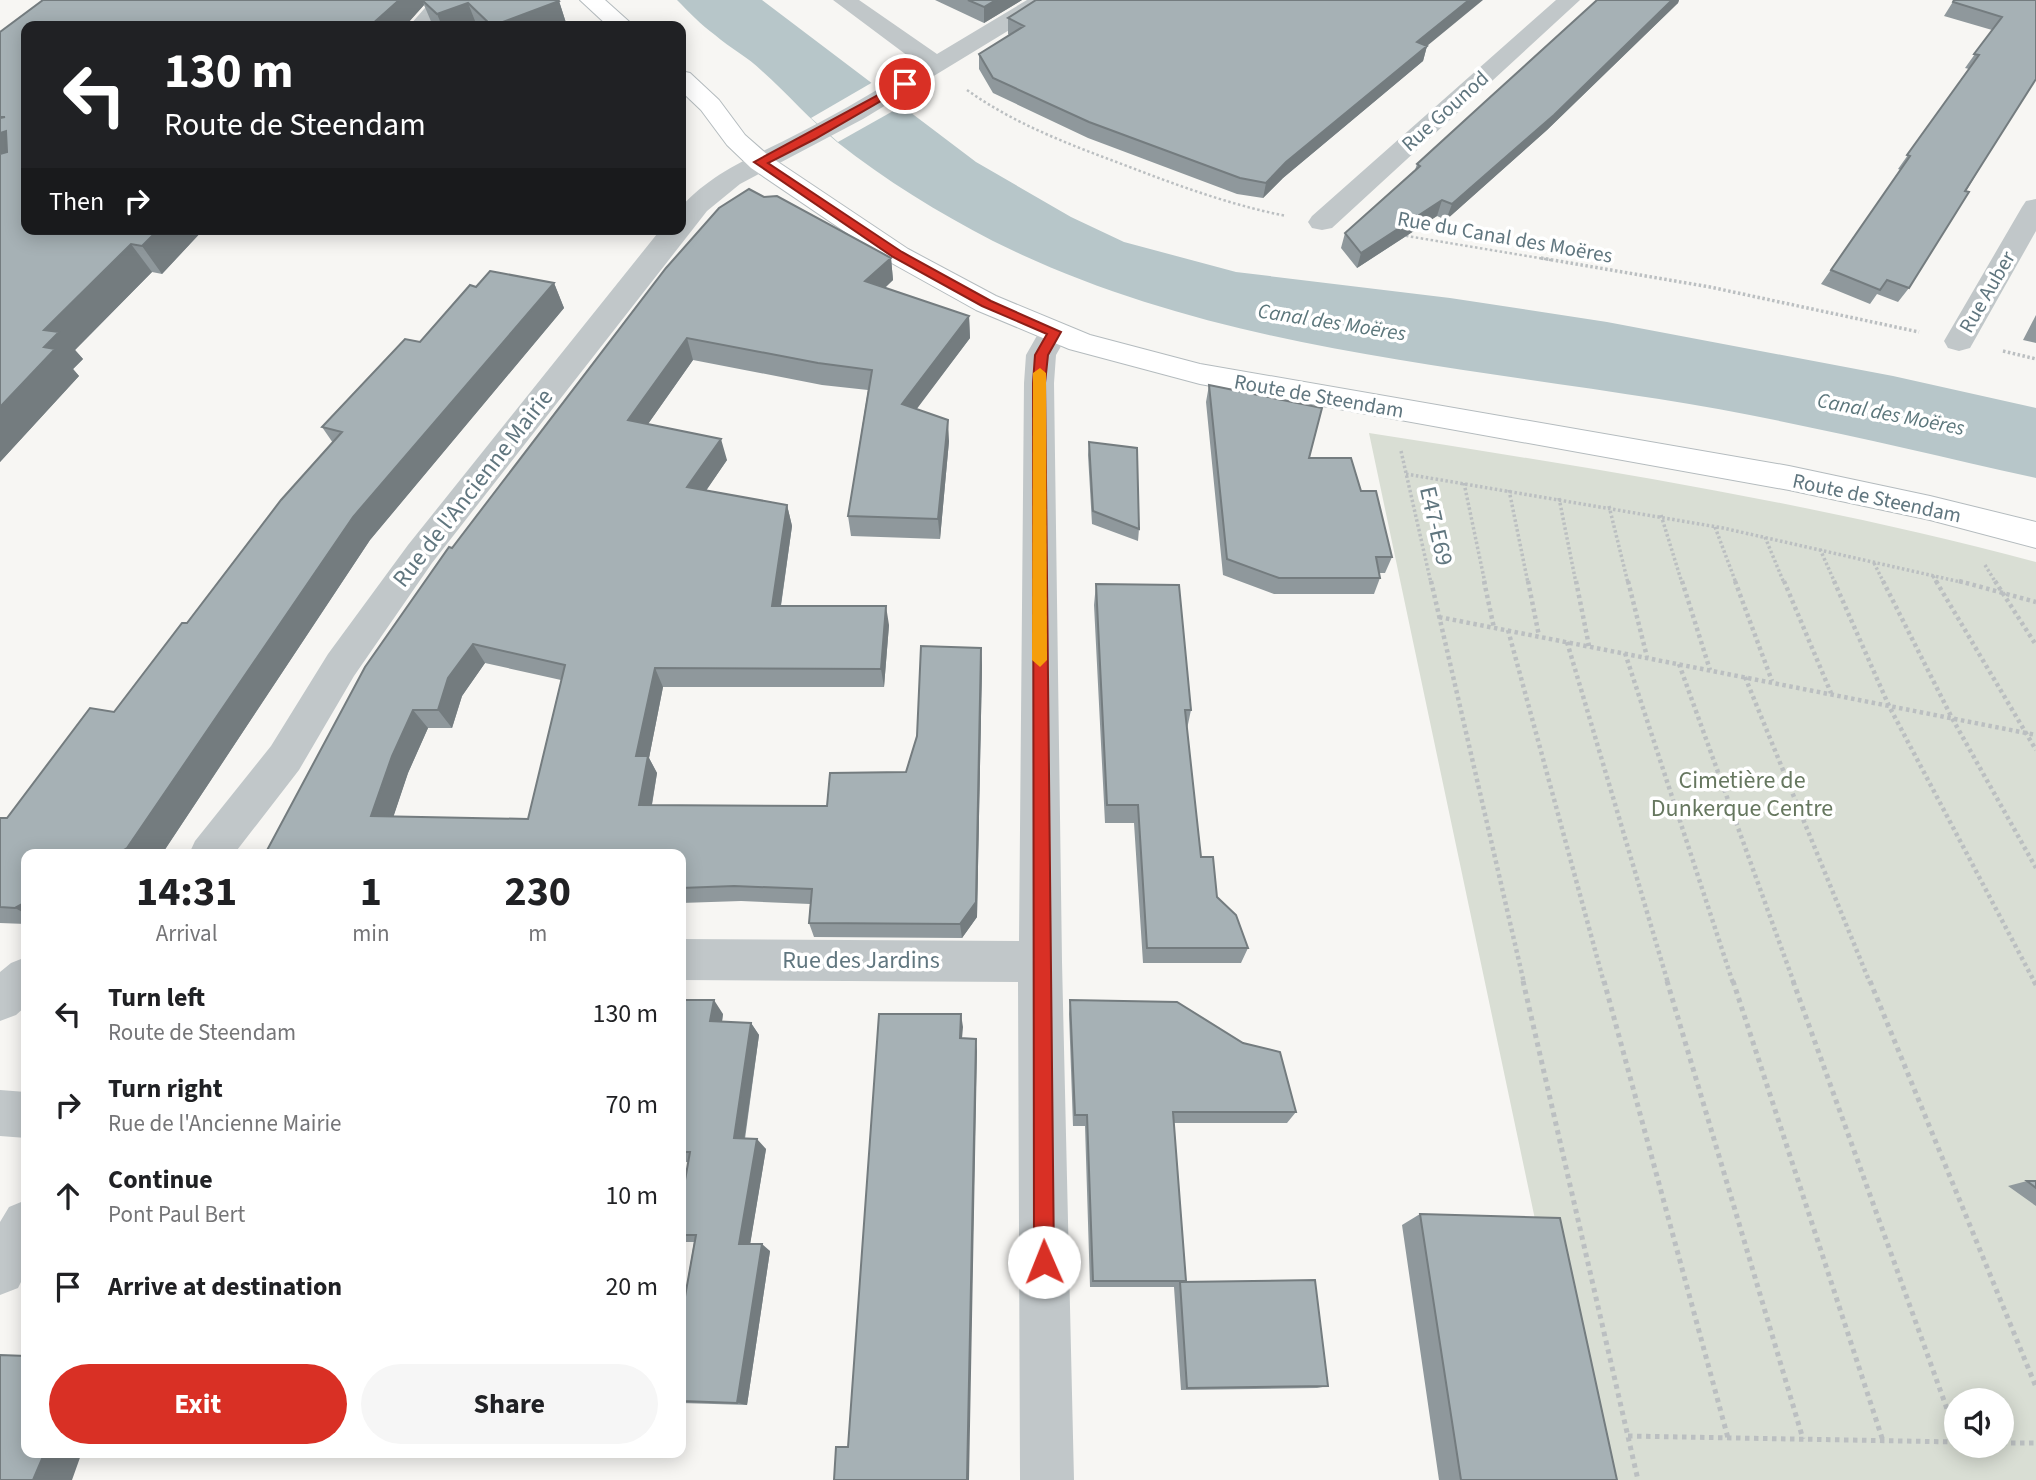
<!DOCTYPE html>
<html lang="en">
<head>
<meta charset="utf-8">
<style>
  body { margin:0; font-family:"Source Sans 3",sans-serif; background:#f6f6f6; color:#202124; height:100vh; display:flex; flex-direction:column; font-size:26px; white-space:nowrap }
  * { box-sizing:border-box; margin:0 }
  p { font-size:23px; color:#757577 }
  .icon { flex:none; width:38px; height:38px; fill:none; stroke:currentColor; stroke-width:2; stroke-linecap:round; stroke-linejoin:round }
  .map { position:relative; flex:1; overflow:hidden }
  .drawer { position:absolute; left:21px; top:849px; width:665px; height:609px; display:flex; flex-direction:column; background:#fff; border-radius:14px; box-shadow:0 4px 18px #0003 }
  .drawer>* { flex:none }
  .hud { position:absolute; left:21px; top:21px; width:665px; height:214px; border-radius:14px; box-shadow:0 4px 18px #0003; background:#202124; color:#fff; overflow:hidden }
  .tools { position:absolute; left:1944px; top:1388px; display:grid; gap:14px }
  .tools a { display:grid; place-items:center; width:70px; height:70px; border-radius:50%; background:#fff; box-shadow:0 4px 18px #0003; font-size:35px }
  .pin { position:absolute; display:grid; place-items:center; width:60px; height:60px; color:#fff; margin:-30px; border:4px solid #fff; border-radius:50%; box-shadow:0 2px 7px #0007 }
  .me { position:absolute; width:77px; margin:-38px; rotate:359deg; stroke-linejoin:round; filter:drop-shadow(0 0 5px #0008) }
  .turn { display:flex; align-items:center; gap:24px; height:147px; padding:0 28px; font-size:32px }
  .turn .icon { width:91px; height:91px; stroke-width:2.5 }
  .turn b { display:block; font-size:49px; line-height:60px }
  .then { display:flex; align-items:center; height:66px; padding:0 28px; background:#0003; gap:14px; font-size:26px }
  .eta { display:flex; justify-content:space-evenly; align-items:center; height:119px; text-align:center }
  .eta b { font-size:42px; font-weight:700; line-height:49px }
  .action { display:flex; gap:14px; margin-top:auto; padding:14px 28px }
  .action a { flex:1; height:80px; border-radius:42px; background:#d93025; color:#fff; font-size:28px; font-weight:700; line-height:80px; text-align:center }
  .action a+a { background:#f6f6f6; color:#202124 }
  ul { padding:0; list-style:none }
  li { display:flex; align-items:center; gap:21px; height:91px; padding:0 28px }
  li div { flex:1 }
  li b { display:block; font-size:26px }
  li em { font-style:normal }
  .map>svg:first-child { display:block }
</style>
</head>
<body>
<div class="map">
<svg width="2036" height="1480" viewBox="0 0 2036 1480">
  <rect width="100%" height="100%" fill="#f7f6f3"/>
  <path fill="#d9ded4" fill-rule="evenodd" d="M1369,433C1592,468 1817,503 2036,562V1480H1590ZM1956,1400H2002V1446H1956Z"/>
  <path fill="#b7c6c9" d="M677,0H762L976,162L1071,217L1124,242L1236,272L1450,298L1607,322L1893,376L2036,408V478C1911,450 1786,419 1659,399C1433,363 1201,345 993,241C939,213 885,180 837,142C810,120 788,94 762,71C748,57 730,48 715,35C701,25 689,12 677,0Z"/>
  <path fill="#f7f6f3" d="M873,82L902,106L838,142L811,118Z"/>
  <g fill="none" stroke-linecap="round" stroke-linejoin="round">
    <g stroke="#b4bbbe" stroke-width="2">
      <path id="secondary" d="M580,0H605L634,26H608Z
        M681,71L690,73L719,100L745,135L769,156L908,249L996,296L1090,335L1200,364L1789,466L1930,496L2036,522V548L1930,520L1789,490L1200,384L1069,349L976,310L888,261L751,168L727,145L701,110L681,91Z"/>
    </g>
    <path stroke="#bbbfc1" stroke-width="2.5" stroke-dasharray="2.5 2.5" stroke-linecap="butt" d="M967,90C1016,125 1071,145 1127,166C1179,186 1231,205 1286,216
      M1401,235L1551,260"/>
    <path stroke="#bbbfc1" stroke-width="3.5" stroke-dasharray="2.5 2.5" stroke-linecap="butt" d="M1541,258L1710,287L1919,332
      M2003,351L2036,359
      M1401,451L1431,583
      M1406,474L1723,528L1965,583
      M1464,483L1485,583
      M1509,490L1528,583
      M1559,498L1576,583
      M1609,506L1628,583
      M1661,515L1682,583
      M1715,527L1736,583
      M1765,537L1784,583
      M1820,549L1835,583
      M1874,563L1884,583
      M1985,565L1996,583
      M1933,576L1937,583"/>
    <path stroke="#bbbfc1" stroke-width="4.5" stroke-dasharray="3.5 3.5" stroke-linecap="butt" d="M1431,581L1524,983
      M1484,581L1494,628
      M1528,581L1539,636
      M1576,581L1589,646
      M1628,581L1647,657
      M1682,581L1710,670
      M1735,581L1772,681
      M1784,581L1831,693
      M1834,581L1889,706L2035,983
      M1883,581L1952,718L2036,868
      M1936,581L2036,750
      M1959,581L2036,602
      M1995,581L2036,645
      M1439,617L2036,735
      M1508,630L1604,983
      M1567,642L1668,983
      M1625,653L1733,983
      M1679,664L1794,983
      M1745,677L1870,983"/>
    <path stroke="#bbbfc1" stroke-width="5" stroke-dasharray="4.5 4.5" stroke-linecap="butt" d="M1523,981L1638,1480
      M1604,981L1728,1438
      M1667,981L1803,1439
      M1733,981L1883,1441
      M1793,981L1956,1434
      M1870,981L2036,1387
      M2034,981L2036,985
      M1628,1436L1956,1442
      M2002,1443H2036"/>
    <path fill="#c1c7c9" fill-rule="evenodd" d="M432,0H456L433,26H409Z
      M833,0H859L937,54L1027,0H1054L1024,21L863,119L740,184L707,211L432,563L354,676L299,770L234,854H189L195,841L271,746L328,654L408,545L661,229H681V207C714,170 760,154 803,131C843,111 881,87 920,65Z
      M1556,0H1580L1332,228L1322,230L1312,228L1308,222L1312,216Z
      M2036,199V231L1974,341L1970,348L1959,351L1948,348L1944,341L2022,207L2026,201Z
      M1054,322L1065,325L1069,332L1056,355L1054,383L1062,962L1074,1480H1020L1018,982L681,980V939L1019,941L1024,383L1026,355L1043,325Z
      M26,957V1006L16,1015L0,1021V972L11,963Z
      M0,1090L26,1092V1138L0,1136Z
      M26,1200V1272L18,1288L0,1295V1222L9,1207Z"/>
    <use href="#secondary" fill="#fff" fill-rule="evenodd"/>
  </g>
  <path fill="#8f989c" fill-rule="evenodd" d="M43,0L559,1L567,26H433L424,5L407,24L408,26H26L204,229L162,274L152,272L75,350L83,359L73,369L79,376L0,462V32Z
    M935,0H1022L984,23Z
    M1597,0H1679L1678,3L1547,130L1446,220L1437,216L1357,268L1341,248L1345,233L1415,170L1417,164Z
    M1954,0H2036L1990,151L1909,288L1898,302L1877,294L1870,304L1821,284L1901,170L1898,169L1969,69L1965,68L1992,30L1944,16Z
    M1008,18L1427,46L1423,61L1283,178L1263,198L1237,194L1088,138L993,93L979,69V54L1009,35L1008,34Z
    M891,258L893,280L885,288L969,316L970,338L916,409L949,441L940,539L851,536L848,516L868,390L822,385L693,360L648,424L727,460L706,490L787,505L792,526L781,606L889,625L884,687H663L649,758L657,773L652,805L827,806L906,772L981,648L982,666L977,917L962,938L814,937L809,923L810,904L741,901L681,903V854H265L452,548L666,268ZM485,663L561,680L528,819L393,817L408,773L428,728H452L462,696Z
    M554,283L564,308L370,540L162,854H26V924L0,923V818H7L114,712L333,443L322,427L420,342L476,287Z
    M2036,315V343L2023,340Z
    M1209,385L1309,458L1392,557L1385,573H1379L1380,578L1374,594H1274L1223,575L1206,402Z
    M1089,442L1139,529L1138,541L1092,524L1088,455Z
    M1096,584L1191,710L1187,729L1201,857L1217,897L1248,948L1241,963H1143L1134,823H1105L1094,605Z
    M681,1000L723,1014L722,1022L751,1023L759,1035L745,1139L766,1149L750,1244L770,1251L747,1405L681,1403V1319L694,1242H686L681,1239V1203L689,1162H681Z
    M1070,1000L1296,1112L1287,1123H1174L1186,1282L1328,1386L1317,1388L1181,1390L1174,1287H1090L1085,1126H1073L1069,1014Z
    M2027,1181H2036V1206L2008,1186Z
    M1420,1214L1617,1480H1439L1402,1225Z"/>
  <path fill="#747c7f" d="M397,0H429L423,1L424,5L407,24L408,26H370Z
    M996,0H1022L984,23V7Z
    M1469,0H1483L1427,46L1423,61L1283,178L1263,198L1266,183L1286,162L1417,42Z
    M1672,0H1679L1678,3L1547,130L1446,220L1452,204Z
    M559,1L567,26H492Z
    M468,3L477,26H442L437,14Z
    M6,131L26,157L0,168V133Z
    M1442,200L1437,216L1357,268L1361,253Z
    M159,229H204L162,274L142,246Z
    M131,244L152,272L75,350L83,359L73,369L79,376L0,462V407L44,347V330Z
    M891,258L893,280L868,303L865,281Z
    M554,283L564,308L370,540L162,854H117L353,517Z
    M969,316L970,338L904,426L902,404Z
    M687,338L693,360L636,441L628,420Z
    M948,420L949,441L940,539L938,519Z
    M721,439L727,460L695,507L687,487Z
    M787,505L792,526L778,625L772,606Z
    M886,606L889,625L884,687L881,669Z
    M473,644L485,663L462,696L452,728L438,710L448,678Z
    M981,648L982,666L977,917L962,938L960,924Z
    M655,668L663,687L649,758L657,773L649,821L639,805L636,756Z
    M413,710L428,728L408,773L388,833L371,816L392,756Z
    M26,902V914L15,908Z
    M714,1000L723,1014L720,1034L710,1021Z
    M961,1014L963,1027L961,1050L960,1038Z
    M751,1023L759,1035L743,1148L734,1138Z
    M976,1039L977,1051L969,1480H967Z
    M757,1139L766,1149L749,1251L739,1244Z
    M762,1244L770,1251L747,1405L737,1403Z
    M45,1452H82L72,1480H33Z"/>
  <path fill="#a6b1b5" stroke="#747c7f" stroke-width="2" fill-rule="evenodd" d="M43,0H397L398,1L370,26H26V229H159L142,246L131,244L44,330L59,332L44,347L55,349L0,407V154L7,152L6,131L0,133V118L5,117H0V32Z
    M424,0H558L559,1L492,26L468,3L437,14L423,1Z
    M968,0H996L984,7Z
    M1036,0H1469L1417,42L1427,46L1286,162L1266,183L1240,178L1089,122L993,78L979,54L1024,26L1008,18Z
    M1597,0H1672L1554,115L1452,204L1442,200L1361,253L1345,233L1420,166L1417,164L1487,100Z
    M1954,0H2036V79L1965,191L1969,192L1909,288L1887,280L1880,290L1831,270L1910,156L1907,155L1979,55L1974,54L2002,17L1953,2Z
    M749,189L764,197L777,196L891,258L865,281L969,316L902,404L948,420L938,519L848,516L872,370L818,363L687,338L628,420L721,439L687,487L787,505L772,606H886L881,669L655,668L636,756H648L639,805L827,806L830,773L906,772L917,736L921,646L981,648L976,902L960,924L809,923L812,889L734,886L681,888V854H265L365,667L449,547L452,548L666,268L719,208ZM473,644L565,665L528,819L371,816L392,756L413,710H438L448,678Z
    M490,271L554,283L353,517L127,848L117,854H26V902L15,908L0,907V818H7L90,708L114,712L182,623H187L281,500L342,432L322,427L405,339L420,342L470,285L476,287Z
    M1209,385L1322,408L1309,458H1351L1361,491H1376L1392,557H1376L1380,578H1279L1227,559Z
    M1089,442L1137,448L1139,529L1093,511Z
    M1096,584L1179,585L1191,710H1185L1201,857H1213L1217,897L1236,915L1248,948H1147L1138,805H1107Z
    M681,1000H714L710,1021L751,1023L734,1138L757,1139L739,1244H762L737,1403L681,1401V1319L696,1235H681V1203L690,1152H681Z
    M1070,1000L1177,1002L1243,1043L1280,1052L1296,1112H1173L1186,1281H1093L1087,1115H1075Z
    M879,1014H961L960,1038L976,1039L967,1480H834L836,1447H848Z
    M2027,1181H2036V1188Z
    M1420,1214L1560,1218L1617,1480H1461Z
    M1315,1280L1328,1386L1187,1388L1180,1282Z
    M0,1355L26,1356V1452H45L33,1480H0Z"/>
  <path fill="#d93025" stroke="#8d1f18" stroke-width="2" d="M902,82L910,84L815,139L768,163L902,252L991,301L1061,332L1048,355L1045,383L1054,1262L1051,1269L1044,1272L1037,1269L1034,1262L1033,383L1035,355L1047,334L982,306L893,257L754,162Z"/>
  <path fill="#f59e0b" d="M1040,368L1046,373L1047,660L1040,667L1032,660L1033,373Z"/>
  <g text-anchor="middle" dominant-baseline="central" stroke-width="7" stroke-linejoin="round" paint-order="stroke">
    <g font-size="21" fill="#60767f" stroke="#fff">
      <text transform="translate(1445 111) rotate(-42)">Rue Gounod</text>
      <text transform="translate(1505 237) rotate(10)">Rue du Canal des Moëres</text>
      <text transform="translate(1987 292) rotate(-60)">Rue Auber</text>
      <text transform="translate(1319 396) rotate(10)">Route de Steendam</text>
      <text transform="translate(1877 498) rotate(12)">Route de Steendam</text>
    </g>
    <g font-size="21" font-style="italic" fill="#5b767b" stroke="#fff">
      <text transform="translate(1332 322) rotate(9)">Canal des Moëres</text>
      <text transform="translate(1891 414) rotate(11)">Canal des Moëres</text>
    </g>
    <g font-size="24" fill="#60767f" stroke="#fff">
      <text transform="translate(473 488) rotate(-52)">Rue de l'Ancienne Mairie</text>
      <text transform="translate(1436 526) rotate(77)">E47-E69</text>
      <text x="861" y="960">Rue des Jardins</text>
    </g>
    <g font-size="24" fill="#66775f" stroke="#fff">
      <text x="1742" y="780">Cimetière de<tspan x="1742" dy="28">Dunkerque Centre</tspan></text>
    </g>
  </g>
</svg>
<div class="tools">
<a><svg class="icon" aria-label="sound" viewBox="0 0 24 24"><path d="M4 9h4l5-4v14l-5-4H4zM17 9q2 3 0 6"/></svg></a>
</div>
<div class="pin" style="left:905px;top:84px;background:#d93025"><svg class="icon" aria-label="arrive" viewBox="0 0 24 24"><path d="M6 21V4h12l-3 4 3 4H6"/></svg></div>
<svg class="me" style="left:1044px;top:1262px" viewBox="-20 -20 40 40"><circle r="19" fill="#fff"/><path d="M0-13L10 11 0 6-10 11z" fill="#d93025"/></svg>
<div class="hud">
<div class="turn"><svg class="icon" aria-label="left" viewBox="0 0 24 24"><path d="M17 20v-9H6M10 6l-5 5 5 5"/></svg><div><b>130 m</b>Route de Steendam</div></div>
<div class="then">Then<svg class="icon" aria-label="right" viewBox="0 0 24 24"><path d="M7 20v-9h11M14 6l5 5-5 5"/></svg></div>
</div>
<section class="drawer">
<div class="eta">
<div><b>14:31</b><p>Arrival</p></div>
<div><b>1</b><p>min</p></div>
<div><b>230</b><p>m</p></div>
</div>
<ul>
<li><svg class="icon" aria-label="left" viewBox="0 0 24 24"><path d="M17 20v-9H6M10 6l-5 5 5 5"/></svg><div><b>Turn left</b><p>Route de Steendam</p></div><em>130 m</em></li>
<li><svg class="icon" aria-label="right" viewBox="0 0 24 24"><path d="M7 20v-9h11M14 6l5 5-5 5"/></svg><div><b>Turn right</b><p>Rue de l'Ancienne Mairie</p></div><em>70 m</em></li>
<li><svg class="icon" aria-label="ahead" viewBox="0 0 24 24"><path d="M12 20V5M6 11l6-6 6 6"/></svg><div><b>Continue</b><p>Pont Paul Bert</p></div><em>10 m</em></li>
<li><svg class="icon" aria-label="arrive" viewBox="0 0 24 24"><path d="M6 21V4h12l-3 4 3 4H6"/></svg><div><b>Arrive at destination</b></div><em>20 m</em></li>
</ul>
<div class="action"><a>Exit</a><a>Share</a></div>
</section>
</div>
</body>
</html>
